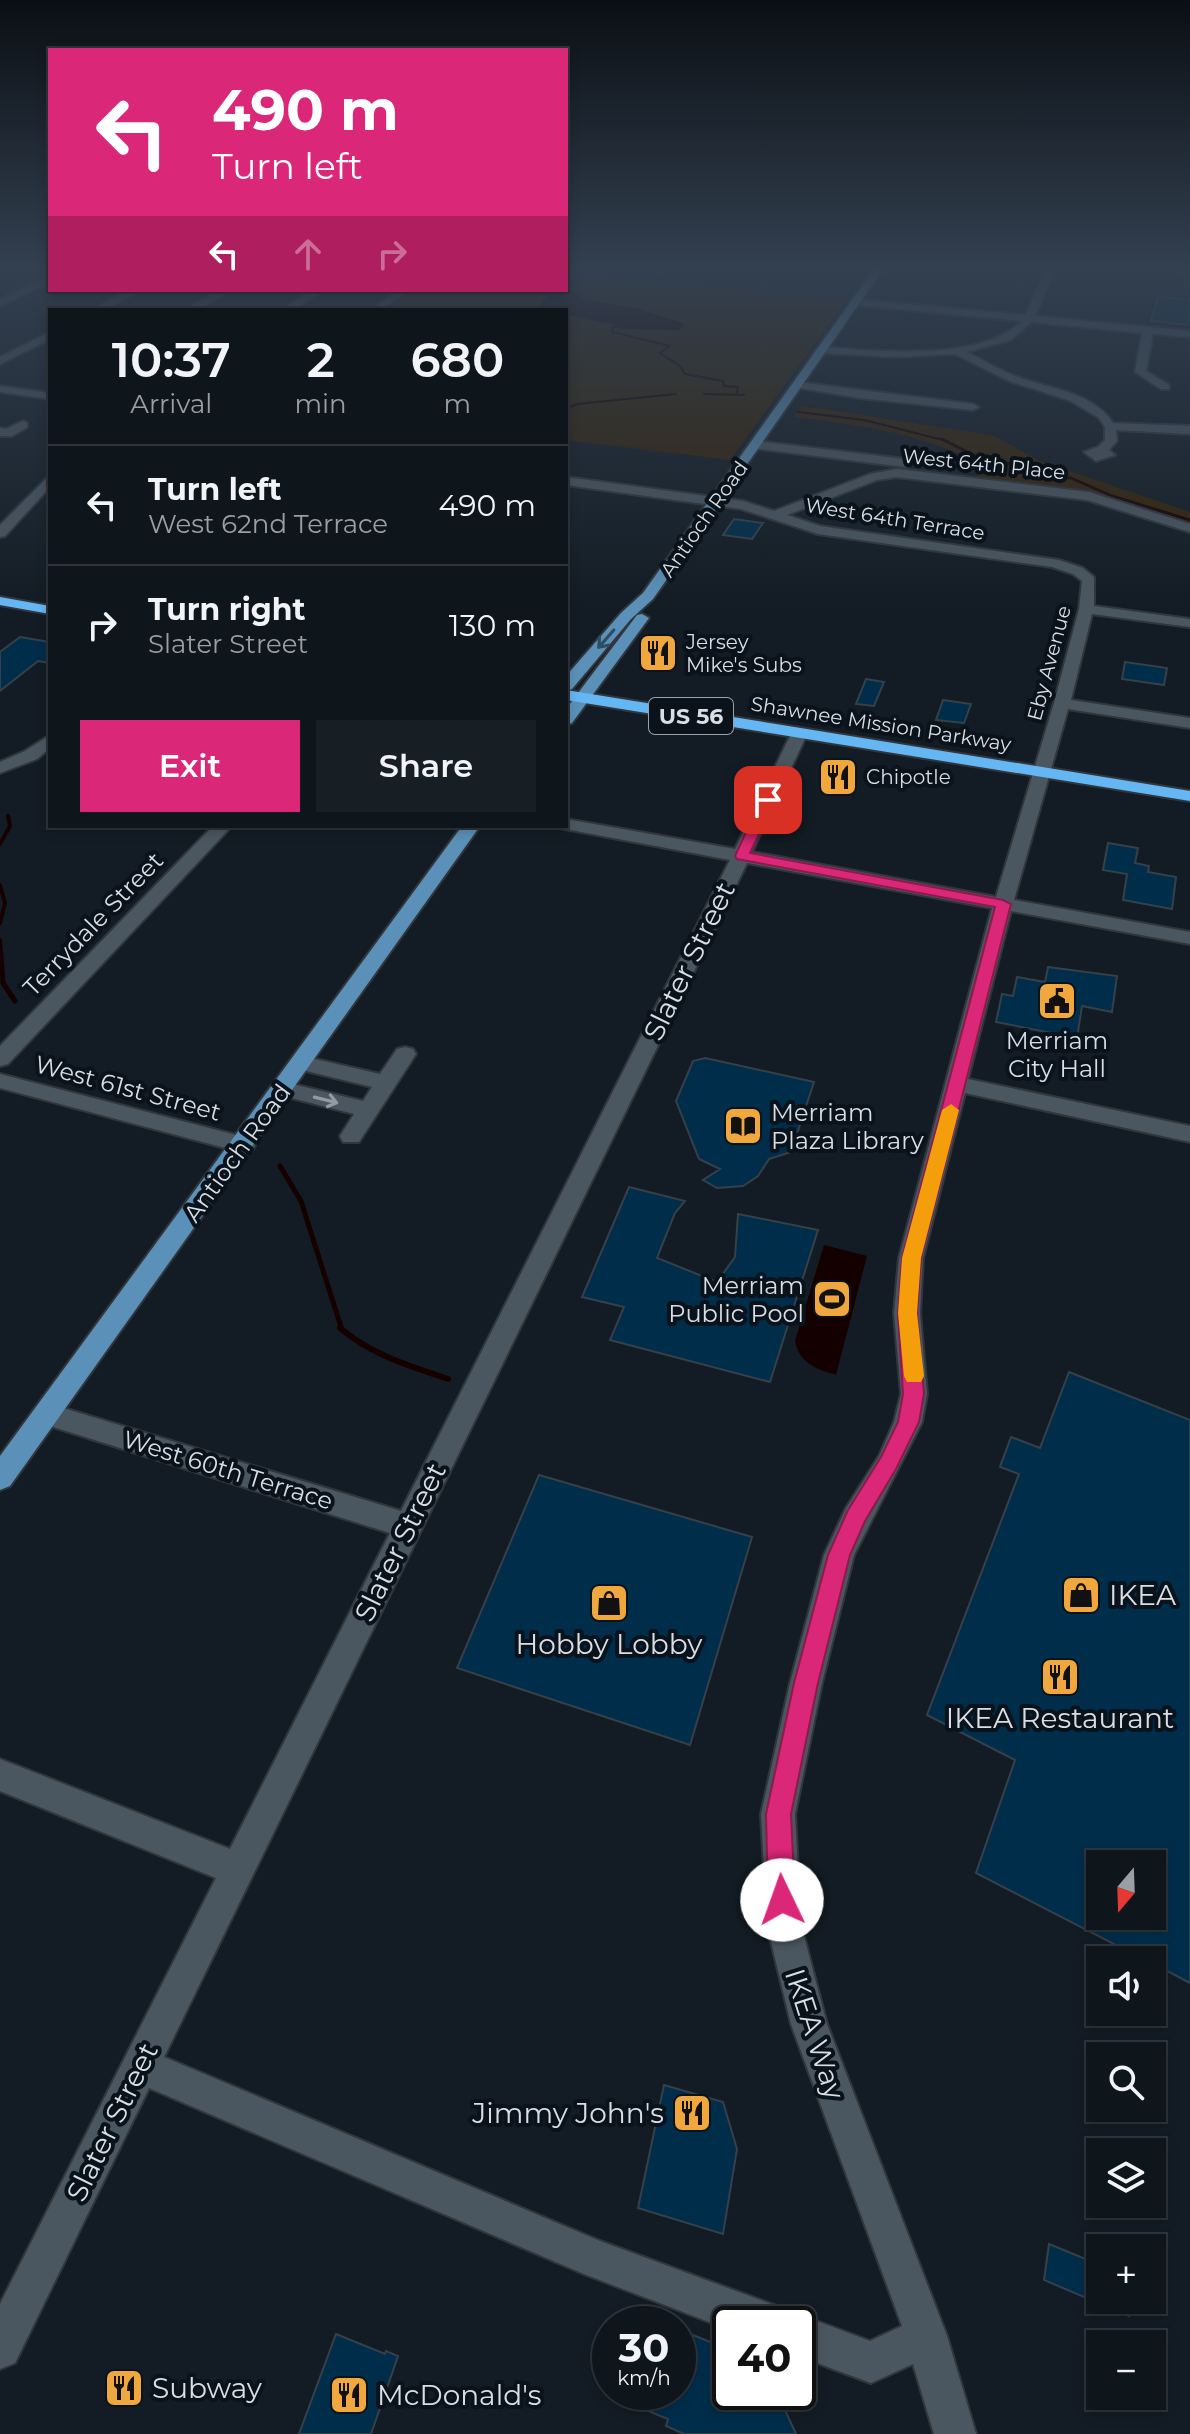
<!DOCTYPE html>
<html lang="en">
<head>
<meta charset="utf-8">
<style>
  body { margin:0; font-family:Montserrat,sans-serif; background:#171e24; color:#f1f3f6; height:100vh; display:flex; flex-direction:column; font-size:30px; white-space:nowrap }
  * { box-sizing:border-box; margin:0 }
  p { font-size:26px; color:#9b9fa3 }
  .icon { flex:none; width:44px; height:44px; fill:none; stroke:currentColor; stroke-width:2; stroke-linecap:round; stroke-linejoin:round }
  .map { position:relative; flex:1; overflow:hidden }
  .panel { position:absolute; left:48px; top:308px; width:520px; height:520px; display:flex; flex-direction:column; background:#0e151b; border-radius:0px; box-shadow:0 4px 12px #0003,0 0 0 2px #2e343a }
  .panel>* { flex:none }
  .guide { position:absolute; left:48px; top:48px; width:520px; height:244px; border-radius:0px; box-shadow:0 4px 12px #0003,0 0 0 2px #2e343a; background:#db2777; color:#fff; overflow:hidden }
  .needle { width:52px; rotate:199deg }
  .fabs { position:absolute; left:1086px; top:1850px; display:grid; gap:16px }
  .fabs a { display:grid; place-items:center; width:80px; height:80px; border-radius:0px; background:#0e151b; box-shadow:0 4px 12px #0003,0 0 0 2px #2e343a; font-size:40px }
  .speed { position:absolute; left:592px; top:2306px; display:flex; gap:16px; font-size:40px; font-weight:700; text-align:center }
  .speed>* { display:grid; place-content:center; width:104px; height:104px; border-radius:50%; background:#0e151b; box-shadow:0 4px 12px #0003,0 0 0 2px #2e343a; line-height:1 }
  .speed small { font-size:20px; font-weight:400 }
  .speed .limit { border:4px solid #111; border-radius:12px; background:#fff; color:#111 }
  .pin { position:absolute; display:grid; place-items:center; width:68px; height:68px; color:#fff; margin:-34px; border-radius:16px; box-shadow:0 4px 12px #0006 }
  .me { position:absolute; width:88px; margin:-44px; rotate:357deg; stroke-linejoin:round; filter:drop-shadow(0 0 6px #0008) }
  .turn { display:flex; align-items:center; gap:28px; height:168px; padding:0 32px; font-size:36px }
  .turn .icon { width:104px; height:104px; stroke-width:2.5 }
  .turn b { display:block; font-size:56px; line-height:68px }
  .lanes { display:flex; align-items:center; height:76px; padding:0 32px; background:#0003; justify-content:center; gap:40px; direction:ltr }
  .lanes .off { opacity:.35 }
  .eta { display:flex; justify-content:space-evenly; align-items:center; height:136px; text-align:center }
  .eta b { font-size:48px; font-weight:600; line-height:56px }
  .cta { display:flex; gap:16px; margin-top:auto; padding:16px 32px }
  .cta a { flex:1; height:92px; border-radius:0px; background:#db2777; color:#fff; font-size:32px; font-weight:600; line-height:92px; text-align:center }
  .cta a+a { background:#171e24; color:#f1f3f6 }
  ul { padding:0; list-style:none }
  li { display:flex; align-items:center; gap:24px; height:120px; padding:0 32px; border-top:2px solid #2e343a }
  li div { flex:1 }
  li b { display:block; font-size:30px }
  li em { font-style:normal }
  .map>svg:first-child { display:block }
</style>
</head>
<body>
<div class="map">
<svg width="1190" height="2434" viewBox="0 0 1190 2434">
  <rect width="100%" height="100%" fill="#131c24"/>
  <path fill="#352207" d="M566,274L846,301L730,460L566,440V310H383L411,290H566Z
    M803,406L992,435L1040,461L1190,512V524L1098,496L976,480L981,463C916,433 864,425 793,417Z"/>
  <path fill="#150000" d="M566,289L583,294L580,299L636,308L685,324L679,330L623,329L617,325L566,315V310L539,306L548,296Z
    M824,1245L867,1256L836,1375C816,1369 799,1363 795,1341Z"/>
  <g fill="none" stroke-linecap="round" stroke-linejoin="round">
    <path stroke="#150000" stroke-width="2" d="M621,326L613,327L612,332L670,346L660,353
      M660,353L680,366L685,374L723,381L724,386L738,387L737,393
      M704,394L744,395
      M566,409L577,404L676,394
      M798,412L864,420L947,441"/>
    <path stroke="#150000" stroke-width="3" d="M942,439L981,459L1017,465L1041,475L1071,478L1112,496L1190,520"/>
    <path stroke="#150000" stroke-width="4" d="M0,844L10,826L8,816
      M0,885L5,903L0,923
      M0,940L1,956"/>
    <path stroke="#150000" stroke-width="5" d="M1,954L3,983L15,1001
      M280,1166L301,1201L342,1330"/>
    <path stroke="#150000" stroke-width="6" d="M340,1328C372,1355 409,1366 448,1379"/>
  </g>
  <path fill="#002d4a" stroke="#354049" stroke-width="2" fill-rule="evenodd" d="M1158,297L1190,300V325L1151,321Z
    M734,519L763,523L752,539L723,535Z
    M20,637L50,642V663L38,661L0,691V652Z
    M1125,662L1167,668L1164,685L1122,679Z
    M866,679L884,682L874,706L856,704Z
    M943,700L971,704L964,723L936,720Z
    M832,765L852,769L843,788L824,784Z
    M1108,843L1138,848L1135,863L1149,866L1148,872L1176,877L1172,909L1123,900L1127,874L1103,870Z
    M1048,967L1117,976L1112,1012L1082,1006L1077,1038L996,1022L1002,994L1013,996L1017,977L1045,982Z
    M705,1058L814,1082L791,1152L769,1159L758,1176L743,1186L717,1188L703,1180L720,1169L699,1159L676,1101L693,1061Z
    M629,1187L685,1201L675,1213L657,1258L717,1282L735,1257L738,1214L818,1230L770,1382L610,1340L624,1307L582,1297Z
    M1069,1372L1190,1420V1983L1152,1963V1960H1145L976,1873L1015,1760L927,1715L1019,1474L1000,1467L1011,1437L1040,1448ZM1100,1864H1152V1916H1100Z
    M539,1475L752,1537L690,1745L457,1668Z
    M664,2085L723,2102L737,2149L723,2234L638,2208Z
    M1049,2244L1100,2265V2300H1130L1129,2316L1044,2280Z
    M678,2329L730,2350V2392H788L784,2408L796,2434H684L666,2426L668,2419L648,2411L649,2406L623,2392H678Z
    M336,2334L385,2354L386,2351L398,2356L371,2434H299Z"/>
  <g fill="none" stroke-linecap="round" stroke-linejoin="round">
    <g stroke="#31363c" stroke-width="4">
      <path id="minor" d="M619,265H681L658,272Z
        M1047,265H1057L1035,316L1190,331V337L1153,334L1146,371L1169,385V389H1161L1135,372L1142,333L1031,322L1011,340L967,352C984,361 1001,371 1018,377C1050,389 1093,392 1113,423L1190,426V434L1116,430L1117,441L1109,450L1115,455L1096,461L1084,452L1098,447L1105,440V427L1099,418L1071,401L1009,381L955,354L898,357L824,353L819,350L824,347C879,351 980,362 1022,321L854,305L849,302L854,299L1026,315Z
        M1132,265L1190,267V273L1136,268Z
        M50,276V283L0,306V299Z
        M128,290H140L105,310H93Z
        M219,290H231L197,310H185Z
        M311,290H323L294,310H282Z
        M398,290H410L381,310H372Z
        M50,332V339L0,364V357Z
        M798,382L973,404L979,407L973,410L859,398L794,387L792,385Z
        M0,386L50,393V399L0,392Z
        M23,421L27,423V427L12,436H0V428L6,429Z
        M756,441L905,459L911,463L905,467L752,448L750,445Z
        M897,469L1089,492L1190,524V532L1087,500L897,477L877,480L787,515L820,526L1059,560L1083,568L1094,577V606L1190,619V627L1092,614L1071,700L1190,718V728L1068,709L1014,900L1190,932V944L1011,911L968,1079L1190,1126V1142L965,1093L923,1258L920,1313L927,1394L922,1422L854,1555L822,1683L795,1814L801,1925L827,2024L947,2336L976,2434H934L913,2364L871,2383L798,2356V2324H730V2330L584,2274L149,2088L15,2363L0,2369V2304L216,1878L0,1791V1759L230,1849L390,1533L47,1425L37,1422L33,1414L37,1406L47,1403L401,1511L730,860L560,828L566,826V819L735,849L791,734L799,729L807,734L752,852L996,897L1054,703L1079,609L1082,581L1073,574L1052,567L818,534L741,509L566,485V477L743,501L774,511L870,474ZM747,863L992,908L899,1258L894,1313L901,1394L894,1422L879,1456L846,1508L824,1555L790,1683L761,1814L767,1925L791,2024L902,2326L870,2341L798,2314L788,2318L785,2309L600,2241L164,2057Z
        M50,475V487L5,536L0,537V525Z
        M50,735V748L37,759L0,773V762L25,751Z
        M213,826H232L8,1064L0,1066V1046Z
        M405,1047L413,1049L416,1054L359,1142H343L340,1136L354,1114L276,1094L273,1089L276,1084L284,1082L363,1101L372,1087L294,1068L291,1063L294,1058L302,1056L380,1074L397,1049Z
        M0,1074L244,1137L252,1139L255,1145L252,1151L244,1153L0,1088Z"/>
    </g>
    <g stroke="#31363c" stroke-width="4">
      <path id="major" d="M877,265H886L653,599L631,619L572,689L566,691V676L621,613L643,593Z
        M642,614L649,618L572,723L566,725V709L637,615Z
        M462,826H480L10,1486L0,1490V1456Z"/>
    </g>
    <g stroke="#31363c" stroke-width="4">
      <path id="highway" d="M0,597L50,606V614L0,605Z
        M566,690L1190,791V801L566,700Z"/>
    </g>
    <use href="#minor" fill="#4b5760" fill-rule="evenodd"/>
    <use href="#major" fill="#5b91b8" fill-rule="evenodd"/>
    <use href="#highway" fill="#65b7f3" fill-rule="evenodd"/>
  </g>
  <defs><path id="oneway-shaft" d="M-6 0H5M1.5-3L5.5 0L1.5 3" fill="none" stroke-width="1.6" stroke-linecap="round" stroke-linejoin="round" transform="scale(2)"/></defs>
  <use stroke="#2e4c62" href="#oneway-shaft" transform="translate(606 639) rotate(131)"/>
  <use stroke="#929aa2" href="#oneway-shaft" transform="translate(326 1100) rotate(14)"/>
  <linearGradient id="sky" x2="0" y2="1"><stop stop-color="#0a0f14"/><stop offset="0.44" stop-color="#334050"/><stop offset="1" stop-color="#334050" stop-opacity="0"/></linearGradient>
  <rect width="1190" height="606" fill="url(#sky)"/>
  <path fill="#db2777" stroke="#8e194d" stroke-width="2" d="M768,796L775,800L750,853L1003,900L1011,904L921,1258L917,1313L924,1394L919,1422L896,1469L865,1521L850,1555L818,1683L791,1814L795,1900L791,1910L782,1914L772,1910L768,1900L766,1814L794,1683L828,1555L848,1510L881,1457L898,1422L903,1394L898,1313L902,1258L995,907L737,859L735,856L761,800Z"/>
  <path fill="#f59e0b" d="M951,1104L959,1110L921,1258L917,1313L924,1376L921,1382H907L904,1376L898,1313L902,1258L942,1110Z"/>
  <defs>
    <g id="restaurant-square" transform="scale(2)"><rect x="-9" y="-9" width="18" height="18" rx="4" fill="#efa73e" stroke="#0a131b"/><path d="M-5-6h1v4h1v-4h1v4h1v-4h1v5L-1.5 .5V6h-2V.5L-5-1ZM5-6V6H3V1.5H1.5Q1.5-4 5-6Z" fill="#111"/></g>
    <g id="civic-square" transform="scale(2)"><rect x="-9" y="-9" width="18" height="18" rx="4" fill="#efa73e" stroke="#0a131b"/><path d="M-.6-6.5H3V-4.5H.6V-3L4-1V1h2V6H-6V1h2V-1L-.6-3ZM-1.2 2.5V6h2.4V2.5Z" fill="#111"/></g>
    <g id="library-square" transform="scale(2)"><rect x="-9" y="-9" width="18" height="18" rx="4" fill="#efa73e" stroke="#0a131b"/><path d="M-6-4Q-3-5.5-.7-3.5V5Q-3 3-6 4ZM6-4Q3-5.5 .7-3.5V5Q3 3 6 4Z" fill="#111"/></g>
    <g id="stadium-square" transform="scale(2)"><rect x="-9" y="-9" width="18" height="18" rx="4" fill="#efa73e" stroke="#0a131b"/><path d="M0-5a6.5 5 0 1 0 0 10a6.5 5 0 1 0 0-10ZM-3.5-1.8h7v3.6h-7Z" fill="#111"/></g>
    <g id="shop-square" transform="scale(2)"><rect x="-9" y="-9" width="18" height="18" rx="4" fill="#efa73e" stroke="#0a131b"/><path d="M-5-2.5h2.3a2.7 3.5 0 0 1 5.4 0H5L5.5 6h-11ZM-1.5-2.5h3a1.5 2.3 0 0 0-3 0Z" fill="#111"/></g>
  </defs>
  <g fill-rule="evenodd">
    <use href="#restaurant-square" x="658" y="653"/>
    <use href="#restaurant-square" x="838" y="777"/>
    <use href="#civic-square" x="1057" y="1001"/>
    <use href="#library-square" x="743" y="1126"/>
    <use href="#stadium-square" x="832" y="1299"/>
    <use href="#shop-square" x="1081" y="1595"/>
    <use href="#shop-square" x="609" y="1603"/>
    <use href="#restaurant-square" x="1060" y="1677"/>
    <use href="#restaurant-square" x="692" y="2113"/>
    <use href="#restaurant-square" x="124" y="2388"/>
    <use href="#restaurant-square" x="349" y="2395"/>
  </g>
  <g text-anchor="middle" dominant-baseline="central" stroke-width="8" stroke-linejoin="round" paint-order="stroke">
    <g font-size="20" fill="#d8dee4" stroke="#0a131b">
      <text transform="translate(984 464) rotate(6)">West 64th Place</text>
      <text transform="translate(704 519) rotate(-55)">Antioch Road</text>
      <text transform="translate(895 519) rotate(9)">West 64th Terrace</text>
      <text transform="translate(1049 663) rotate(-75)">Eby Avenue</text>
      <text transform="translate(881 724) rotate(9)">Shawnee Mission Parkway</text>
    </g>
    <g font-size="20" fill="#d8dee4" stroke="#0a131b" text-anchor="start">
      <text x="686" y="642">Jersey<tspan x="686" dy="23">Mike's Subs</tspan></text>
      <text x="866" y="777">Chipotle</text>
    </g>
    <rect fill="#0a131b" stroke="#9aa1a8" stroke-width="2" x="649" y="698" width="84" height="36" rx="6"/>
    <g font-size="22" font-weight="bold" fill="#d8dee4">
      <text x="691" y="716">US 56</text>
    </g>
    <g font-size="24" fill="#d8dee4" stroke="#0a131b">
      <text transform="translate(93 924) rotate(-46)">Terrydale Street</text>
      <text transform="translate(128 1088) rotate(15)">West 61st Street</text>
      <text transform="translate(237 1153) rotate(-54)">Antioch Road</text>
      <text transform="translate(228 1470) rotate(17)">West 60th Terrace</text>
    </g>
    <g font-size="24" fill="#d8dee4" stroke="#0a131b">
      <text x="1057" y="1040">Merriam<tspan x="1057" dy="28">City Hall</tspan></text>
      <text x="771" y="1112" text-anchor="start">Merriam<tspan x="771" dy="28">Plaza Library</tspan></text>
      <text x="804" y="1285" text-anchor="end">Merriam<tspan x="804" dy="28">Public Pool</tspan></text>
    </g>
    <g font-size="28" fill="#d8dee4" stroke="#0a131b">
      <text transform="translate(689 961) rotate(-64)">Slater Street</text>
      <text transform="translate(400 1542) rotate(-64)">Slater Street</text>
      <text transform="translate(815 2034) rotate(72)">IKEA Way</text>
      <text transform="translate(112 2122) rotate(-64)">Slater Street</text>
    </g>
    <g font-size="28" fill="#d8dee4" stroke="#0a131b" text-anchor="start">
      <text x="1109" y="1595">IKEA</text>
      <text x="609" y="1644" text-anchor="middle">Hobby Lobby</text>
      <text x="1060" y="1718" text-anchor="middle">IKEA Restaurant</text>
      <text x="664" y="2113" text-anchor="end">Jimmy John's</text>
      <text x="152" y="2388">Subway</text>
      <text x="377" y="2395">McDonald's</text>
    </g>
  </g>
</svg>
<div class="fabs">
<a><svg class="needle" viewBox="-14 -14 28 28"><path d="M0-13l5 13h-10z" fill="#e53935"/><path d="M0 13l5-13h-10z" fill="#9b9fa3"/></svg></a>
<a><svg class="icon" aria-label="sound" viewBox="0 0 24 24"><path d="M4 9h4l5-4v14l-5-4H4zM17 9q2 3 0 6"/></svg></a>
<a><svg class="icon" aria-label="search" viewBox="0 0 24 24"><circle cx="10" cy="10" r="6"/><path d="M15 15l6 6"/></svg></a>
<a><svg class="icon" aria-label="layers" viewBox="0 0 24 24"><path d="M12 4l9 5-9 5-9-5zM3 14l9 5 9-5"/></svg></a>
<a>+</a>
<a>−</a>
</div>
<div class="speed"><div>30<small>km/h</small></div><div class="limit">40</div></div>
<div class="pin" style="left:768px;top:800px;background:#d93025"><svg class="icon" aria-label="arrive" viewBox="0 0 24 24"><path d="M6 21V4h12l-3 4 3 4H6"/></svg></div>
<svg class="me" style="left:782px;top:1900px" viewBox="-20 -20 40 40"><circle r="19" fill="#fff"/><path d="M0-13L10 11 0 6-10 11z" fill="#db2777"/></svg>
<div class="guide">
<div class="turn"><svg class="icon" aria-label="left" viewBox="0 0 24 24"><path d="M17 20v-9H6M10 6l-5 5 5 5"/></svg><div><b>490 m</b>Turn left</div></div>
<div class="lanes"><svg class="icon" aria-label="left" viewBox="0 0 24 24"><path d="M17 20v-9H6M10 6l-5 5 5 5"/></svg><svg class="icon off" aria-label="ahead" viewBox="0 0 24 24"><path d="M12 20V5M6 11l6-6 6 6"/></svg><svg class="icon off" aria-label="right" viewBox="0 0 24 24"><path d="M7 20v-9h11M14 6l5 5-5 5"/></svg></div>
</div>
<section class="panel">
<div class="eta">
<div><b>10:37</b><p>Arrival</p></div>
<div><b>2</b><p>min</p></div>
<div><b>680</b><p>m</p></div>
</div>
<ul>
<li><svg class="icon" aria-label="left" viewBox="0 0 24 24"><path d="M17 20v-9H6M10 6l-5 5 5 5"/></svg><div><b>Turn left</b><p>West 62nd Terrace</p></div><em>490 m</em></li>
<li><svg class="icon" aria-label="right" viewBox="0 0 24 24"><path d="M7 20v-9h11M14 6l5 5-5 5"/></svg><div><b>Turn right</b><p>Slater Street</p></div><em>130 m</em></li>
</ul>
<div class="cta"><a>Exit</a><a>Share</a></div>
</section>
</div>
</body>
</html>
